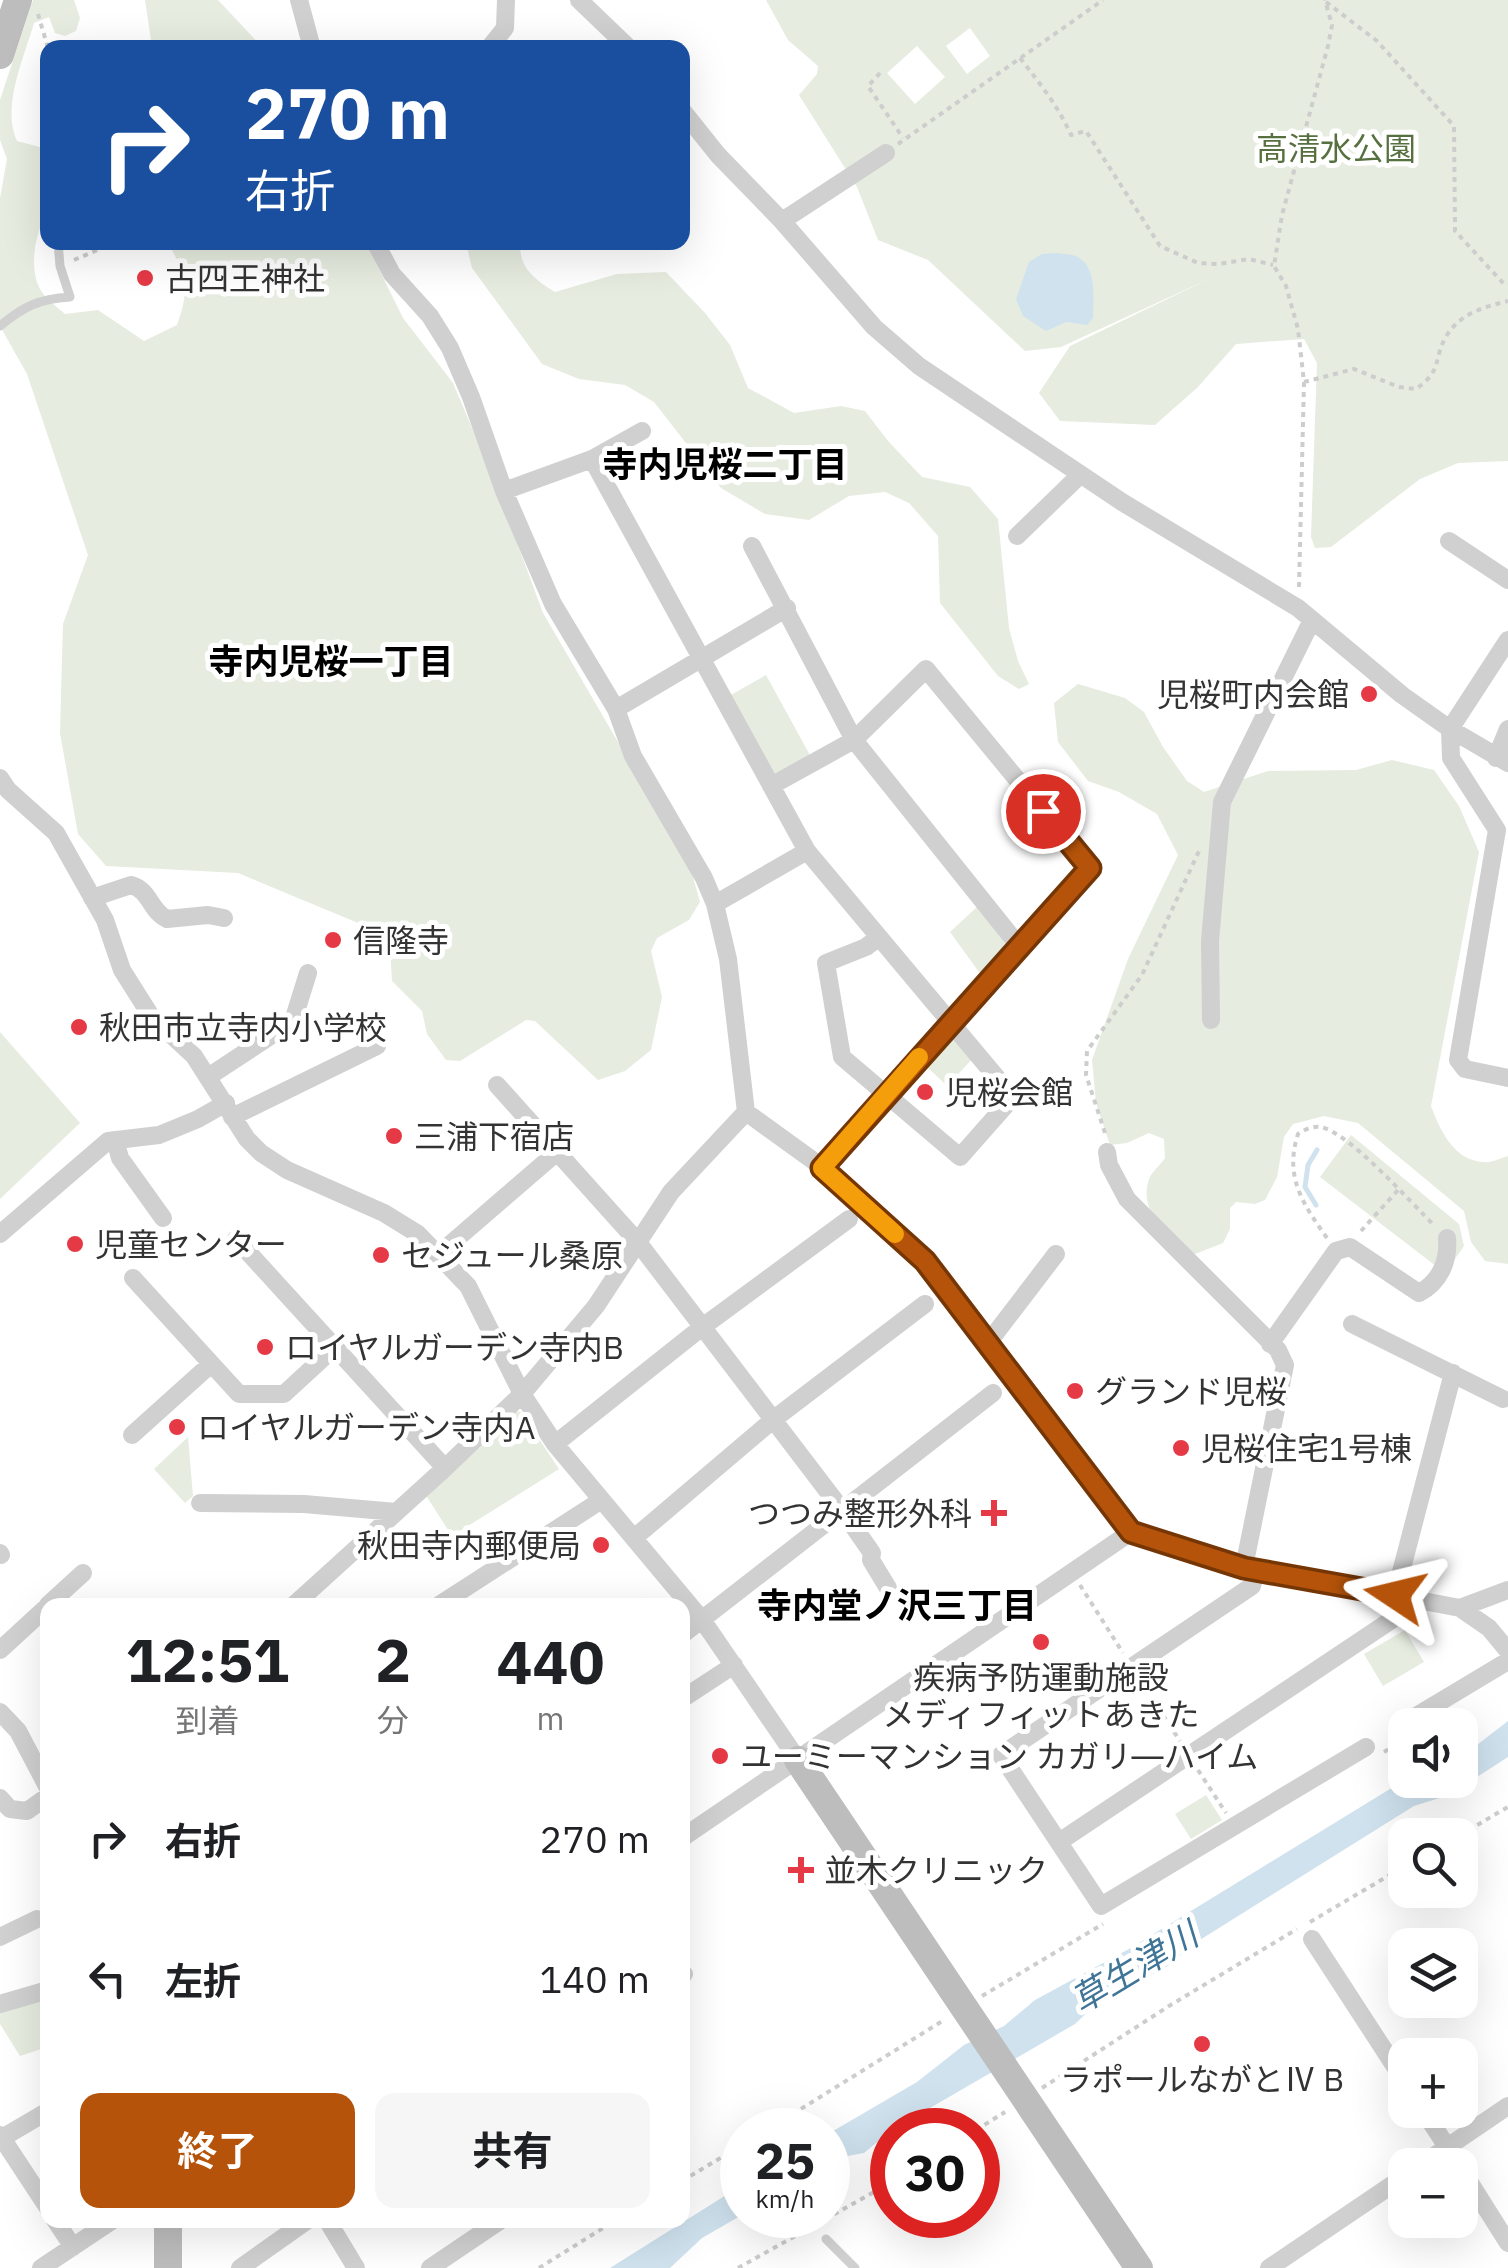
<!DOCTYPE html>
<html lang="ja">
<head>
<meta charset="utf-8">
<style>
  body { margin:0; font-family:"IBM Plex Sans","Noto Sans JP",sans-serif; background:#f6f6f6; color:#202124; height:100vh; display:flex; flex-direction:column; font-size:38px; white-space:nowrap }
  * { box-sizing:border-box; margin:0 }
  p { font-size:32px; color:#757577 }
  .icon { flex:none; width:55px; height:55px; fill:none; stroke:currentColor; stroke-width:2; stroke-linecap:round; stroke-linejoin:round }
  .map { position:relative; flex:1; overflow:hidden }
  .drawer { position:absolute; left:40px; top:1598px; width:650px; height:630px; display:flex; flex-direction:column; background:#fff; border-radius:20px; box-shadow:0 10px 40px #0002 }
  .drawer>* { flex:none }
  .banner { position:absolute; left:40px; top:40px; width:650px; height:210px; border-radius:20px; box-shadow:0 10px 40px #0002; background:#1a4fa0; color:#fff; overflow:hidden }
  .buttons { position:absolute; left:1388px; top:1708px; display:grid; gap:20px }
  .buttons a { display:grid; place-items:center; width:90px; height:90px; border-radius:20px; background:#fff; box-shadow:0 10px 40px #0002; font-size:50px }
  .speed { position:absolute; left:720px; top:2108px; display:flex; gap:20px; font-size:50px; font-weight:700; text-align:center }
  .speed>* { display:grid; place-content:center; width:130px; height:130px; border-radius:50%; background:#fff; box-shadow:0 10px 40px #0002; line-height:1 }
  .speed small { font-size:25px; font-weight:400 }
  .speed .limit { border:15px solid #d22; background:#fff; color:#111 }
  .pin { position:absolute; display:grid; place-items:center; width:85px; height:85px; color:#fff; margin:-42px; border:5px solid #fff; border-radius:50%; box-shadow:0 2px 10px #0007 }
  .me { position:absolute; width:110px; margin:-55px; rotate:280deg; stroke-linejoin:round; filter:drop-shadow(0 0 8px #0008) }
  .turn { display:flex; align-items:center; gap:35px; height:210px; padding:0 40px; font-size:45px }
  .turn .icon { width:130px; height:130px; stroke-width:2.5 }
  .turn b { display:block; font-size:70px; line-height:85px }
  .eta { display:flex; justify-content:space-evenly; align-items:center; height:170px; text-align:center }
  .eta b { font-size:60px; font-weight:700; line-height:70px }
  .button { display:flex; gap:20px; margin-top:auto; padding:20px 40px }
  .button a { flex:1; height:115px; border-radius:20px; background:#b45309; color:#fff; font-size:40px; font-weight:700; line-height:115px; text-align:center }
  .button a+a { background:#f6f6f6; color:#202124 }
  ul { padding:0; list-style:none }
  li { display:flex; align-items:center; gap:30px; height:140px; padding:0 40px }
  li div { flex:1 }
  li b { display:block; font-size:38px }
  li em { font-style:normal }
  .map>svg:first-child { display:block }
</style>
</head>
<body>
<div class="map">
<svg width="1508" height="2268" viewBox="0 0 1508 2268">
  <rect width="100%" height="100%" fill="#fff"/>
  <path fill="#e6ecdf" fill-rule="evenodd" d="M33,0H74L80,18L76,31L65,36L55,33L49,17L34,23C24,58 1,107 17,141L47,149V221L42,223C34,241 30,271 40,289C45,298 57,307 65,314L98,310L144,341L177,325C190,288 187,276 168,243H366L403,318L453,383L492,475L543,613L690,866L700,902L689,920L657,938L651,951L662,997L651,1050L625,1071L598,1080L535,1021L526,1020L460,1061L446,1060L427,1034L422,1011L392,981L390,947L375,930L238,873L106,866L78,834L60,733L63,624L88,555L27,374L0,326V198L7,159L0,140V100Z
    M145,0H218L262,47H152Z
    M766,0H1508V461L1458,463L1420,479L1331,547L1315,548L1311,537L1317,363L1304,339L1236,344L1198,387L1155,425L1060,421L1039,393L1070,346L1211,278L1061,347L1025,351L928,260L878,240L857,187L799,95L817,74L818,66L788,40ZM970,28L990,56L967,74L946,46ZM917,46L945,77L915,104L887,73Z
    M466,243H521C517,267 537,281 555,292L617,274L666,272L705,313L730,345L748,388L794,413L841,406L865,411L888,441L922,477L970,487L998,519L1009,628L1018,661L1029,684L1019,689L998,676L940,603L938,536L909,503L885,492L849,496L809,520L765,514L721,488L654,402L625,385L579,379L542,364L472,268Z
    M766,675L811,757L774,778L729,696Z
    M1078,684L1125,698L1144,712L1163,747L1187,781L1204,792L1268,771L1356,770L1392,760L1434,770L1459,806L1479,852L1431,1106C1440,1130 1454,1161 1484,1162C1491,1163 1501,1158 1508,1156V1264L1485,1261L1471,1242L1464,1211L1358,1123L1324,1116L1293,1124L1284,1137L1277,1177L1265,1200L1255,1204L1236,1202L1230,1208V1229L1223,1243L1190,1256C1168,1238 1136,1209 1150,1177C1153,1171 1161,1164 1165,1158L1164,1139L1149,1133L1127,1143L1110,1145L1096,1103L1092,1060L1128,959L1178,855L1157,814L1119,792L1088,781L1058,742L1054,703Z
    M978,906L1005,943V950L984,973L979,972L950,932Z
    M0,1032L80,1123L0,1199Z
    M950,1036L956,1038L975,1056L947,1086L923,1063Z
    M1351,1135L1459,1224L1464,1246L1445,1273L1320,1177Z
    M515,1411L521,1412L559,1469L452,1536L425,1494Z
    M188,1437L193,1496L185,1503L154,1469Z
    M1405,1630L1424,1662L1383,1686L1364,1654Z
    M1206,1795L1222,1820L1191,1839L1175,1814Z
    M47,1996V2047L20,2056L0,2024V2009Z"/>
  <path fill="#cfe2ee" d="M1055,253C1063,254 1075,254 1081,259C1097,271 1093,301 1093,318L1087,325L1066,322L1046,331L1023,316L1016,299L1029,262L1042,254Z
    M1508,1721V1757L1449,1795L1414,1806L1203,1938L1166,1967L1093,2007L1075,2024L892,2130L864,2153L842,2157L828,2165V2134L917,2082L964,2045L1004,2026L1035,2000L1129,1949L1403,1781L1460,1780V1758Z
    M742,2185V2215L702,2238L670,2268H610Z"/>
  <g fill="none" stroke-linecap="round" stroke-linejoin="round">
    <path stroke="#cfe2ee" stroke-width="5" d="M1316,1205L1305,1187L1308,1165L1317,1150"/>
    <path stroke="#cdcdcd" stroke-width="4" stroke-dasharray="5 5" stroke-linecap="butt" d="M1326,2L1377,41L1454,126L1455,231L1504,284H1508
      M38,14L48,48
      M1020,58C1040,84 1057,104 1071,135L1086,131L1160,246L1198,263L1219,264L1249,259L1273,265
      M880,73L868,86L903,138
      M898,144L1103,0
      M74,260L116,242
      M1304,382L1354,369L1399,387L1416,389C1444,369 1432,360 1447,335C1461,313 1484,307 1508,301
      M1299,587L1304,382L1298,329L1286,286L1274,266L1282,215L1328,46L1332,25L1325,0
      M1105,1133L1086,1075L1087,1051L1142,975L1199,851
      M1361,1231L1398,1190
      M1327,1238C1303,1204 1284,1177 1298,1134C1304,1130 1312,1126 1320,1127C1348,1131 1411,1203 1434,1225
      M1080,1585L1123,1653
      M1141,1682L1180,1741
      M1384,1752L1405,1739
      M1198,1770L1226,1813
      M1460,1835L1508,1807
      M1310,1922L1405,1866
      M982,1996L1103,1924
      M1042,2088L1169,2006L1297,1929
      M767,2130L944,2020
      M976,2130L1005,2112
      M682,2181L742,2145
      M539,2268L616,2220
      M738,2268L892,2182"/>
    <path stroke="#d0d0d0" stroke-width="9" d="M0,326C24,306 39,299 70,297L60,266L58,242
      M826,2239L855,2268"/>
    <path stroke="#d0d0d0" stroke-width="18" d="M299,0L312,48
      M579,0L629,48
      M489,48L505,28L506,0
      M682,110L718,155L782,221L874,327L919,366L1122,502L1298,608L1402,695L1450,729L1508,763
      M782,221L886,153
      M375,242L392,274L430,316L450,348L471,397L504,491L553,604L616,709L633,756L704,878L715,904L728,959L746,1112L822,1167L925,1261L1131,1532L1244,1567L1460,1608L1489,1628L1508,1651
      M592,459L642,431
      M504,491L592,459L807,851L1013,1097L960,1157L842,1057L826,963L866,947L879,937
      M1017,536L1080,475
      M1449,541L1508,580
      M752,546L854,740L1018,945
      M1508,640L1450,729L1451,758L1497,830L1458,1060L1465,1069L1508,1078
      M616,709L787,608
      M1496,758L1508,729
      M0,778L8,790L56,833L105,920L122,970L151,1016L194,1056L247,1139L261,1153L287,1170L384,1213L418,1234L468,1286L522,1394L555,1444L703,1621L798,1760
      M771,786L854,740L926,669L1090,868L822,1167
      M92,898L131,885C150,890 150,911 167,919L208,915L224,918
      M715,904L807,851
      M1211,1020L1210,941L1222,802L1312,620
      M208,1077L293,1021L308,973
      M497,1085L637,1241L842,1510L872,1553L871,1560L888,1588
      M232,1117L377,1046
      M115,1140L120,1158L163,1218
      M1107,1152L1109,1165L1127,1199L1278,1350L1285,1365L1244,1567
      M0,1234L108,1141L159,1135L198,1119L226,1103
      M236,1239L445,1468
      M439,1254L556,1153
      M133,1278L239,1394H284L334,1348
      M1352,1324L1503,1399
      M988,1343L1056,1254
      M1270,1344L1336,1251L1350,1247L1419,1293C1440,1282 1449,1261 1447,1238
      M132,1435L211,1364
      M555,1444L701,1328L849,1219
      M200,1503L304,1504L396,1512
      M634,1538L774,1419L925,1304
      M0,1553L1,1555
      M1256,1570L1252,1586L1001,1755L1101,1906L1366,1747
      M1395,1595L1453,1373
      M48,1605L83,1573
      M294,1605L445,1468L522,1394L596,1306L671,1192L746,1112
      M439,1605L600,1501
      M1460,1608L1508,1590
      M682,1635L993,1393
      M0,1650L48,1606
      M682,1699L734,1665
      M0,1712L18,1731L48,1788
      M1408,1721L1508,1661
      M0,1798L10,1809L27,1811L48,1796
      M682,1838L1131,1532
      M1059,1842L1390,1621L1412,1601
      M0,1937L37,1919
      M1312,1939L1405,2082
      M682,1975L684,1974
      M0,2004L48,1990
      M1423,2110L1453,2156
      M0,2135L48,2208
      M2,2138L48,2111
      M1421,2165L1508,2106
      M1460,2167L1508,2243
      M55,2220L73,2247
      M327,2220L356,2268
      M41,2268L113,2220
      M240,2268L308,2220
      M430,2268L501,2220
      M1269,2268L1405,2176"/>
    <path stroke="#bdbdbd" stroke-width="28" d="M0,55L18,0
      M798,1760L1139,2268
      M168,2268V2220"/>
  </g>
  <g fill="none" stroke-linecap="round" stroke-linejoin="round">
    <g stroke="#753606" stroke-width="25">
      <path id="route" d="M1043,811L1090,868L822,1168L925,1261L1131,1532L1244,1568L1395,1595"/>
    </g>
    <use href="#route" stroke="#b45309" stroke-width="18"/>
    <path stroke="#f59e0b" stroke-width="18" d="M895,1234L822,1168L919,1057"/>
  </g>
  <g fill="#e63946" stroke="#fff" stroke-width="4">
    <circle cx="145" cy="278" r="10"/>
    <circle cx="1369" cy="694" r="10"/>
    <circle cx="333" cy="940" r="10"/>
    <circle cx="79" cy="1027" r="10"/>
    <circle cx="925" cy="1092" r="10"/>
    <circle cx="394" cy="1136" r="10"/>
    <circle cx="75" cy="1244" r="10"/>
    <circle cx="381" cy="1255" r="10"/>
    <circle cx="265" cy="1347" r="10"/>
    <circle cx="1075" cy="1391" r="10"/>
    <circle cx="177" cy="1427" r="10"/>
    <circle cx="1181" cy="1448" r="10"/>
    <path d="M989 1498h10v10h10v10h-10v10h-10v-10h-10v-10h10z"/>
    <circle cx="601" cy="1545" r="10"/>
    <circle cx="1041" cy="1642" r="10"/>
    <circle cx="720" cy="1756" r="10"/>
    <path d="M796 1855h10v10h10v10h-10v10h-10v-10h-10v-10h10z"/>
    <circle cx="1202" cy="2044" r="10"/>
  </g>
  <g text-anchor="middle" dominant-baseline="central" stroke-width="10" stroke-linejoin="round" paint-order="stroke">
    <g font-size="32" fill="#56703f" stroke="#fff">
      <text x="1336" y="148">高清水公園</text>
    </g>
    <g font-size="32" fill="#333" stroke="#fff" text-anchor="start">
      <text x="165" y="278">古四王神社</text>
      <text x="1349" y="694" text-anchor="end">児桜町内会館</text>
      <text x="353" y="940">信隆寺</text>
      <text x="99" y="1027">秋田市立寺内小学校</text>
      <text x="945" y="1092">児桜会館</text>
      <text x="414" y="1136">三浦下宿店</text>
      <text x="95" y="1244">児童センター</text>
      <text x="401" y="1255">セジュール桑原</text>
      <text x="285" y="1347">ロイヤルガーデン寺内B</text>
      <text x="1095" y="1391">グランド児桜</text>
      <text x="197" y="1427">ロイヤルガーデン寺内A</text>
      <text x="1201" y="1448">児桜住宅1号棟</text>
      <text x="972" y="1513" text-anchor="end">つつみ整形外科</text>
      <text x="581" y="1545" text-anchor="end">秋田寺内郵便局</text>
      <text x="1041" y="1677" text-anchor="middle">疾病予防運動施設<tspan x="1041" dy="37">メディフィットあきた</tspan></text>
      <text x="740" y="1756">ユーミーマンション カガリ―ハイム</text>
      <text x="824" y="1870">並木クリニック</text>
      <text x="1202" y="2079" text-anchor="middle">ラポールながとⅣ B</text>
    </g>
    <g font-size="35" font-weight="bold" fill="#000" stroke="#fff">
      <text x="725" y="464">寺内児桜二丁目</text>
      <text x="331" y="661">寺内児桜一丁目</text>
      <text x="897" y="1605">寺内堂ノ沢三丁目</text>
    </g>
    <g font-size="35" font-style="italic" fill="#3f7597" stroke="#fff">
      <text transform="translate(1134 1967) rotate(-31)">草生津川</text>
    </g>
  </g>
</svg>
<div class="buttons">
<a><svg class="icon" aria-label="sound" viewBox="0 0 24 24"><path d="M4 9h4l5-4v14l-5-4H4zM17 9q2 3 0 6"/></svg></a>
<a><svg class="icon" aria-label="search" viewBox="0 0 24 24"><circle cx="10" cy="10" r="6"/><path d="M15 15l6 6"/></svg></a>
<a><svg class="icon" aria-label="layers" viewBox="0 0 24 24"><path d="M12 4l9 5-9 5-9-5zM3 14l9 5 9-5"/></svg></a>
<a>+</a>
<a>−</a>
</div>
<div class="speed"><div>25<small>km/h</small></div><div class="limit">30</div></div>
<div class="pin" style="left:1043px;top:811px;background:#d93025"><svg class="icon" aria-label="arrive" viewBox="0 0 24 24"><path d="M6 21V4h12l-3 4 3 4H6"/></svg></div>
<svg class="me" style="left:1395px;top:1595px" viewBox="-20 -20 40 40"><path d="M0-17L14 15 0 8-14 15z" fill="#b45309" stroke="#fff" stroke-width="4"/></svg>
<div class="banner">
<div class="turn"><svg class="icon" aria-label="right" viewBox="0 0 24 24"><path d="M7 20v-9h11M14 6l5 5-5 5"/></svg><div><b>270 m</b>右折</div></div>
</div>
<section class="drawer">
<div class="eta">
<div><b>12:51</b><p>到着</p></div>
<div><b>2</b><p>分</p></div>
<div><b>440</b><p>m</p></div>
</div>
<ul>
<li><svg class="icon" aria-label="right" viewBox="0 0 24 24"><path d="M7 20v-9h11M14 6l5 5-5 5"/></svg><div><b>右折</b></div><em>270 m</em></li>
<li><svg class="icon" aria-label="left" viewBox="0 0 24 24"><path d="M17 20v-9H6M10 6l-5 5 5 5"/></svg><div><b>左折</b></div><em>140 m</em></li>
</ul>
<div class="button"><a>終了</a><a>共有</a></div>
</section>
</div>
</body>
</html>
